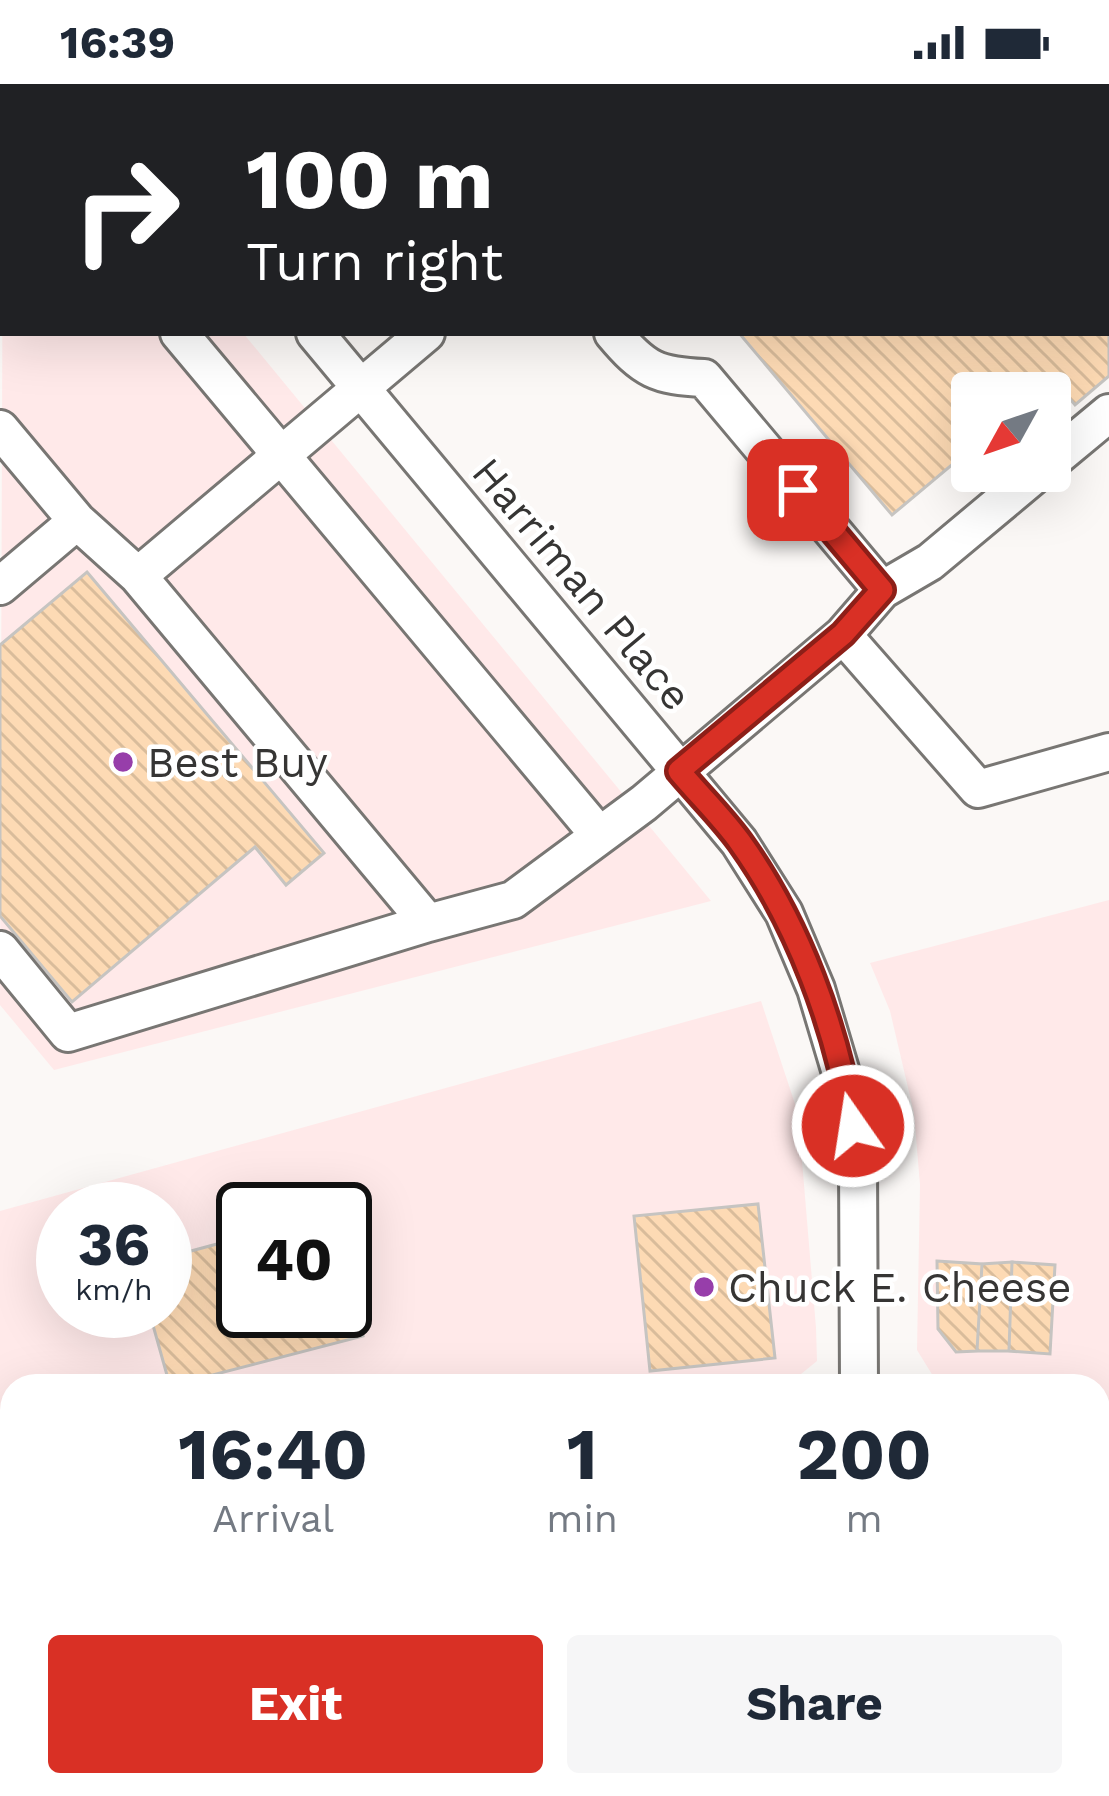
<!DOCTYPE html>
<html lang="en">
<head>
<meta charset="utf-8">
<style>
  body { margin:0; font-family:"Work Sans",sans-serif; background:#f6f6f7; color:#1f2937; height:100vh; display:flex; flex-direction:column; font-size:45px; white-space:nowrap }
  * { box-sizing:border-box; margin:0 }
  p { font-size:39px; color:#747a83 }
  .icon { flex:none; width:66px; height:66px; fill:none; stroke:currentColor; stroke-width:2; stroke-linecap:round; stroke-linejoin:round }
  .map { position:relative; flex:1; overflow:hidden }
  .side { position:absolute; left:0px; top:1290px; width:1110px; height:423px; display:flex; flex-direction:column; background:#fff; border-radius:36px 36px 0 0; box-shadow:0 12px 48px #0002 }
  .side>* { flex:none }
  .guide { position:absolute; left:0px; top:0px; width:1110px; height:252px; box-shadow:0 12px 48px #0002; background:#202124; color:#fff; overflow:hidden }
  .needle { width:78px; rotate:230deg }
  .controls { position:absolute; left:951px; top:288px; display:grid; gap:24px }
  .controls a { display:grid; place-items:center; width:120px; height:120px; border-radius:12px; background:#fff; box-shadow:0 12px 48px #0002; font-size:60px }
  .speed { position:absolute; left:36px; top:1098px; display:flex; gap:24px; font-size:60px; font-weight:700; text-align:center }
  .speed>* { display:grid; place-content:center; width:156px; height:156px; border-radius:50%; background:#fff; box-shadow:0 12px 48px #0002; line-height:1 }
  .speed small { font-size:30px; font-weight:400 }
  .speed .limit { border:6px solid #111; border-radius:18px; background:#fff; color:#111 }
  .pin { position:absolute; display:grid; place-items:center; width:102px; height:102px; color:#fff; margin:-51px; border-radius:24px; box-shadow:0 6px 18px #0006 }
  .me { position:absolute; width:132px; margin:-66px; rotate:347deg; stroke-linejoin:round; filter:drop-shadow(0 0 9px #0008) }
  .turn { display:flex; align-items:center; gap:42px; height:252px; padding:0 48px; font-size:54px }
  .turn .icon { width:156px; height:156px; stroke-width:2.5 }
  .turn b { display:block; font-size:84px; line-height:102px }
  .eta { display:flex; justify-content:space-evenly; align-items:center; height:204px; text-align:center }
  .eta b { font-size:72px; font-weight:700; line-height:84px }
  .cta { display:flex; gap:24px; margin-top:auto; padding:24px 48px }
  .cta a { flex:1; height:138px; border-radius:12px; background:#d93025; color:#fff; font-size:48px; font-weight:700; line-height:138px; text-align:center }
  .cta a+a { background:#f6f6f7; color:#1f2937 }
  .status { display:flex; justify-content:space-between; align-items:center; height:84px; padding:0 60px; background:#fff; direction:ltr }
  .status svg { height:33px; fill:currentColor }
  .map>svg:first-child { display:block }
</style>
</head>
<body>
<div class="status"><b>16:39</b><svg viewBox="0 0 49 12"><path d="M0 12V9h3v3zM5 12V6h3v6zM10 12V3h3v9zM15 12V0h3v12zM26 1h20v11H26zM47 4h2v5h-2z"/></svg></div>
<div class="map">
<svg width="1109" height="1712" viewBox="0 0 1109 1712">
  <defs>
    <pattern id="building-back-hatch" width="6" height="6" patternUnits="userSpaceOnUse" patternTransform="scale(3)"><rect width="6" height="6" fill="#fddab4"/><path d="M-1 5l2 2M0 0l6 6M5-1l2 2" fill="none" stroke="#d9bc9b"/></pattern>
  </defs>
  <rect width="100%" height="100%" fill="#fbf8f6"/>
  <path fill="#ffe9e9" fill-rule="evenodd" d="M3,58V249H243L711,817L54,986L0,921Z
    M1109,816V1333L1098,1330V1302H987L933,1292L917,1266L920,1101L914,1029L890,927L870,879Z
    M761,917L798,1029L816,1244L817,1277L790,1299L12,1302V1470L0,1472V1127ZM63,1125H165V1227H63ZM243,1125H345V1227H243Z
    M1098,1489L1109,1494V1712H0V1614L12,1612V1701H1098Z"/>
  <path fill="url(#building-back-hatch)" stroke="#c6c4c1" stroke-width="3" d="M444,0H636L632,3Z
    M636,0H923L925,3H632Z
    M1109,188V292L1075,321L1054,296L1038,309H972V364L892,431L739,249H1107Z
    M87,488L324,769L286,801L255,763L72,918L0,832V561Z
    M758,1120L775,1274L650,1287L634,1132Z
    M243,1153V1227H345V1188L363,1252L170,1302L149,1227H165V1174Z
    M937,1177L982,1180L977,1267L956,1268L938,1245Z
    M1012,1178L1055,1181L1050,1270L1009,1267Z
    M1012,1178L1009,1267H977L982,1180Z
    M116,1701H351L353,1712H67Z
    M541,1701H753L756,1712H544Z"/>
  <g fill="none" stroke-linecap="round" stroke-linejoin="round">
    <g stroke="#787673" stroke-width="42">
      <path id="minor" d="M97,0L101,3
        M960,0L963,3
        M138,3L140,0
        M1107,171L1109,173
        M179,249L599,751
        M315,249L739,758L784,829L816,905L847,1009L858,1076L859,1302
        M426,249L138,492L428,839L513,816L644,719L843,551L882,506L704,294C657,292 644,286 613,249
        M0,345L77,437L138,492
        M1050,378L1109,329
        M0,502L77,437
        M882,506L930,478L1039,387
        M843,551L978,705L1109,668
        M0,866L68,949L428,839"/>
    </g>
    <g stroke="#4fadb7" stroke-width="54">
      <path id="major" d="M1098,1369L1109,1372
        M1098,1448L1109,1453
        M0,1503L12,1501
        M0,1581L12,1579"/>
    </g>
    <use href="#minor" stroke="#fff" stroke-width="36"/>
    <use href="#major" stroke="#9df5fe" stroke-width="48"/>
  </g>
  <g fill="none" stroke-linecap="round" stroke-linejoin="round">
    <g stroke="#8d1f18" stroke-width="30">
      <path id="route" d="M798,406L882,506L843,550L679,687C699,711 722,733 740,758C799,840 836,943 853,1042"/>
    </g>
    <use href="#route" stroke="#d93025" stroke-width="21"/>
  </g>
  <g fill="#973eaa" stroke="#fff" stroke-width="4.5">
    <circle cx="123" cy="678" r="12"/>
    <circle cx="704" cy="1203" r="12"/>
  </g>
  <g text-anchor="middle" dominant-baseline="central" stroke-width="9" stroke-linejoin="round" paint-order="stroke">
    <g font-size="42" fill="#363534" stroke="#fff">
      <text transform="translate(582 500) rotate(50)">Harriman Place</text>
    </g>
    <g font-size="42" fill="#363534" stroke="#fff" text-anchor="start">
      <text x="147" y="678">Best Buy</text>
      <text x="728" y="1203">Chuck E. Cheese</text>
    </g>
  </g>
</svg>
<div class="controls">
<a><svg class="needle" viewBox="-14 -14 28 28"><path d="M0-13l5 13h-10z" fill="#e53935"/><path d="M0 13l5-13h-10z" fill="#747a83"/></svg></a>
</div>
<div class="speed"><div>36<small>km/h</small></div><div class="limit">40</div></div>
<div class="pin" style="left:798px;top:406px;background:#d93025"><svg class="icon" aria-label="arrive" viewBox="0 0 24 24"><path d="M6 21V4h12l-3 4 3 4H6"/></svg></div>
<svg class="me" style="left:853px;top:1042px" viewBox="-20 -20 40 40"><circle r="17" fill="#d93025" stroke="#fff" stroke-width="3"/><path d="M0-11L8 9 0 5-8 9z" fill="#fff"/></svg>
<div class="guide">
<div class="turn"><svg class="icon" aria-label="right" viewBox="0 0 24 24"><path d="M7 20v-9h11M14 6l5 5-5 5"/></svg><div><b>100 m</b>Turn right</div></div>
</div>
<section class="side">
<div class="eta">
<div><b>16:40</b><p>Arrival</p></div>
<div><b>1</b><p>min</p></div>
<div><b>200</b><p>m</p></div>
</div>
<div class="cta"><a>Exit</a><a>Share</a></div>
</section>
</div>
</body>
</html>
